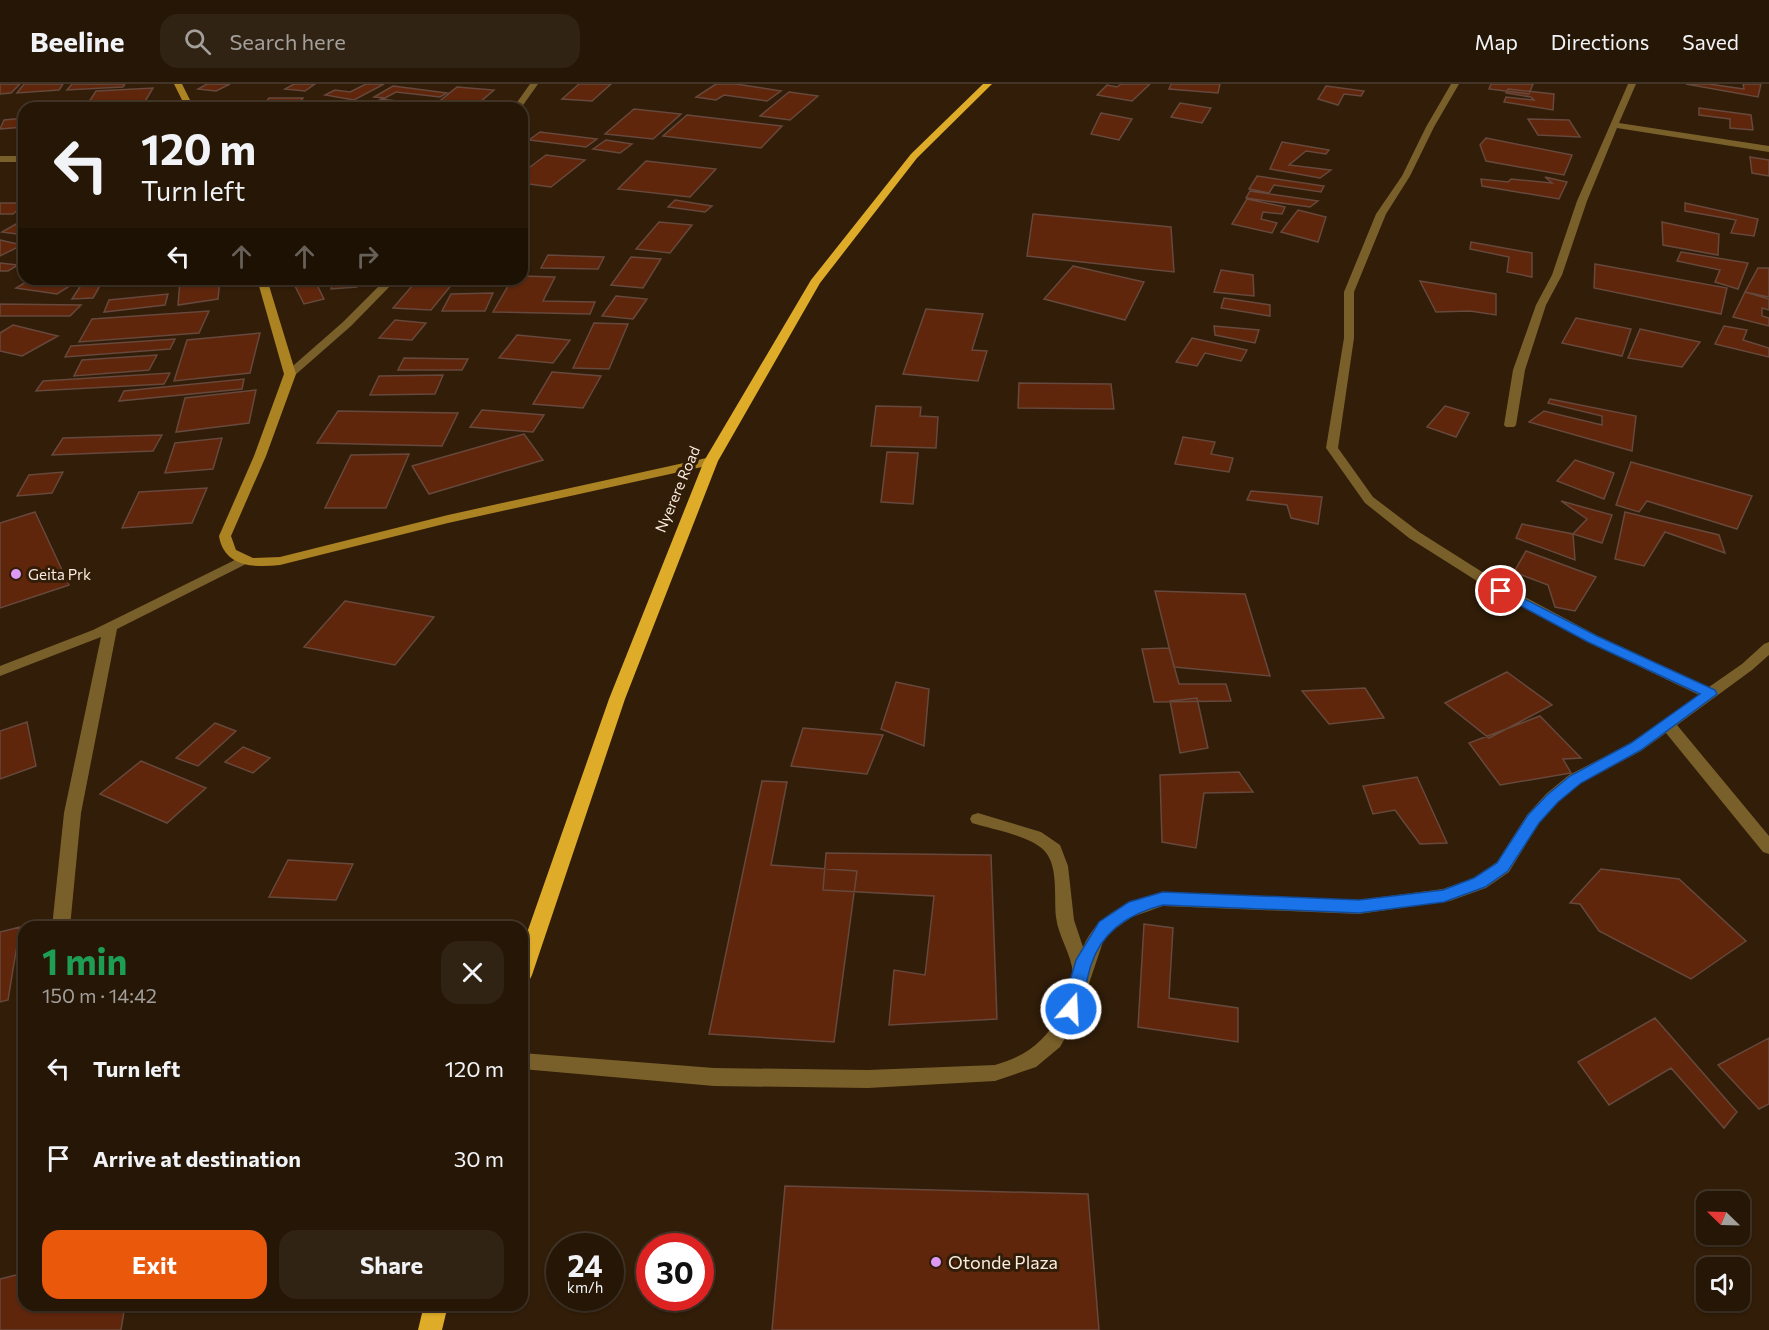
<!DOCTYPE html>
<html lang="en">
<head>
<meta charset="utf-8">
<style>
  body { margin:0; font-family:Commissioner,sans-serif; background:#312314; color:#f1f3f6; height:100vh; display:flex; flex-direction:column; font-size:22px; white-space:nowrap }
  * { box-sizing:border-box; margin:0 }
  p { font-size:20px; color:#a39f9b }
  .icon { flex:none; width:33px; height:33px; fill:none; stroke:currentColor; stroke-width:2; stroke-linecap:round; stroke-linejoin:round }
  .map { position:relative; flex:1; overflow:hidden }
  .panel { position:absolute; left:18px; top:837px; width:510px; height:390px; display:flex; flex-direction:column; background:#251606; border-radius:18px; box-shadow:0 2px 4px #0004,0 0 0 2px #423528 }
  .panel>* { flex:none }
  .guide { position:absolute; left:18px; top:18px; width:510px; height:183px; border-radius:18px; box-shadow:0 2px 4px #0004,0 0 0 2px #423528; background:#251606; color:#f1f3f6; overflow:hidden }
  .needle { width:39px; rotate:293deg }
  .tools { position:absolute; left:1696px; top:1107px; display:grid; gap:12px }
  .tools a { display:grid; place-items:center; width:54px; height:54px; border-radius:12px; background:#251606; box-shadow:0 2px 4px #0004,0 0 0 2px #423528; font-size:30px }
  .speed { position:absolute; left:546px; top:1149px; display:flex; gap:12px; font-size:30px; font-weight:700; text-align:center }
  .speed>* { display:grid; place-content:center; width:78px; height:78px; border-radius:50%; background:#251606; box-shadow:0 2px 4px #0004,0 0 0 2px #423528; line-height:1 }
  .speed small { font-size:15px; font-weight:400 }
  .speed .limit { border:9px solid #d22; background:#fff; color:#111 }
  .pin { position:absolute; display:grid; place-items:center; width:51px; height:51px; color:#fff; margin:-26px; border:3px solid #fff; border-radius:50%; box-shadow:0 2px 6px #0007 }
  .me { position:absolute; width:66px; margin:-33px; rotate:19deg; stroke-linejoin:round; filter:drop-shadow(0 0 4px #0008) }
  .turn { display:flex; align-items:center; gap:21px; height:126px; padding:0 24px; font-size:27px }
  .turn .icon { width:78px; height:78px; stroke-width:2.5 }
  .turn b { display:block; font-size:42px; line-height:51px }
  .lanes { display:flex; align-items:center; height:57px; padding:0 24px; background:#0003; justify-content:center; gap:30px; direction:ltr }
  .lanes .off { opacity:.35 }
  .round { display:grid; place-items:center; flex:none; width:63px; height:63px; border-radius:18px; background:#312314 }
  .head { display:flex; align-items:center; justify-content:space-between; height:102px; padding:0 24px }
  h1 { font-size:36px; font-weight:700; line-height:45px; color:#1e9e55 }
  .button { display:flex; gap:12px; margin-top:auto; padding:12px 24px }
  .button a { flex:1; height:69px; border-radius:18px; background:#ea580c; color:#fff; font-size:24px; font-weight:700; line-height:69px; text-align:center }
  .button a+a { background:#312314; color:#f1f3f6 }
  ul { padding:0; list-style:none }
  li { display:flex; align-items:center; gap:18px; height:90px; padding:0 24px }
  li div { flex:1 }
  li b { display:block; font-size:22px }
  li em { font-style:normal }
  header { display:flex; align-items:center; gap:36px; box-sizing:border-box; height:84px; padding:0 30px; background:#251606; border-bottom:2px solid #423528 }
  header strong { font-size:28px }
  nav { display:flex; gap:33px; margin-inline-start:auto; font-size:21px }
  .search { width:420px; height:54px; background:#312314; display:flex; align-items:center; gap:15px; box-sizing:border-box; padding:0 21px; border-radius:18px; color:#a39f9b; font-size:22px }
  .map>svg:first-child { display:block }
</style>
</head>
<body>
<header>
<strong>Beeline</strong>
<div class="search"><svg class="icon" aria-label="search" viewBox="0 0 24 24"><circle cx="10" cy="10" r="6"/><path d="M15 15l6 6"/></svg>Search here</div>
<nav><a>Map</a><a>Directions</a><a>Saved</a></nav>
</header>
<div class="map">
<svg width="1769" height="1246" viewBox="0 0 1769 1246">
  <rect width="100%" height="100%" fill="#311d08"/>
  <path fill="#5f260c" stroke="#66483c" stroke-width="1.5" d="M0,0H20L11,9L0,10Z
    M24,0H63L59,6L17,9Z
    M72,0H125L123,3L67,6Z
    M207,0H230L216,7L198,5Z
    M294,0H315L305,7L285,5Z
    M366,0H384L354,16L325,11L335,6L350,8Z
    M579,0H611L592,17L562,15Z
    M716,0H736L781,7L767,17L724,11L716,16L696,13Z
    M1121,0H1150L1132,17L1097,11L1107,1L1117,3Z
    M1171,0H1220L1218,9L1169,5Z
    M1491,0H1533L1529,10L1489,5Z
    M1686,0H1709L1744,5L1743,0H1761L1758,13Z
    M393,2L447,9L440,13L396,8L385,14L374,13Z
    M1326,2L1364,7L1361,12L1344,10L1338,21L1318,15Z
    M457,3L494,6L473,24H431Z
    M153,4L141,24H85L96,7Z
    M1508,5L1554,10L1553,26L1504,18L1506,13L1534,16L1531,13L1506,9Z
    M789,8L818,12L790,36L760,32Z
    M269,14H303L295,24H261Z
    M381,15L429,21L425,24H404L373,20Z
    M1180,19L1211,24L1202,39L1171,33Z
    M1699,24L1751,31L1753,46L1730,44V35L1699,31Z
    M634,25L681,30L653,55L605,50Z
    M1101,29L1132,35L1119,56L1091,50Z
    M687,31L782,42L761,64L663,52Z
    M24,34V43L0,45L4,36Z
    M1528,35L1569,36L1580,53L1538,51Z
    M540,48L597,55L586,63L529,56Z
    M1486,54L1572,71L1564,91L1486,77L1480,61Z
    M606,56L632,60L620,69L593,65Z
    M1282,58L1329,66L1326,70L1306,67L1289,81L1331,86L1320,94L1270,85Z
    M546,71L585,76L551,103L522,99V89Z
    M1750,73L1769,76V92L1752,89Z
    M646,77L716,85L690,113L618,105Z
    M1257,92L1324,102L1321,108L1274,101L1269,109L1249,105Z
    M1545,93L1567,98L1559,115L1482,102L1481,95L1508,98L1511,95L1552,99Z
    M1250,107L1318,117L1310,123L1246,114Z
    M1247,115L1285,123L1282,130L1263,128L1261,135L1277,139L1272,149L1232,140Z
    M675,116L712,122L705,128L668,123Z
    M0,119H24V120L13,130H0Z
    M1685,119L1758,135L1754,152L1731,149L1736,136L1685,127Z
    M1298,126L1326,133L1318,158L1281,148Z
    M1033,130L1171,143L1174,188L1027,172Z
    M23,136L24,151L2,148Z
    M659,138L692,141L670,169L636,165Z
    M1662,138L1719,150L1718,171L1663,161Z
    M0,156L22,161L0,172Z
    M1471,158L1532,169V193L1507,188L1509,173L1470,165Z
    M1681,168L1748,179L1738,205L1715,198L1720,186L1677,177Z
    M548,171L604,173L598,185L541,184Z
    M631,173L661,175L643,204L611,201Z
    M0,179L18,181L8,187H0Z
    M1595,180L1727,204L1721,230L1594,204Z
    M1073,182L1144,198L1125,236L1044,215Z
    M1758,184H1769V213L1745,208Z
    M1221,186L1253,191L1254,212L1214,208Z
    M522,192L555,193L543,217L595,218L590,230L493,228L512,195H522Z
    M31,195H64L78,197L57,210L16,204Z
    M85,195H104L93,214L72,215Z
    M195,195H220L218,215L178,221L180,197Z
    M308,195H314L324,215L304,220L293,198Z
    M334,195H359L357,203L331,205Z
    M418,195L454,198L431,226L393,224Z
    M1420,197L1496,210V231L1470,227L1436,228Z
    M1745,208L1769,215V226L1762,224V232L1769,234V242L1733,233Z
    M493,209L485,227H442L451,210Z
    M168,210L165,221L104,228L109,216Z
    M616,212L647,215L633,235L602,232Z
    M1224,214L1270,221V232L1221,224Z
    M0,220L81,221L70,232H0Z
    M926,225L983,230L972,266L987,267L978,297L903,290Z
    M209,227L199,249L79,258L92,235Z
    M1576,234L1631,245L1622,272L1562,259Z
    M395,236L426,239L412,256L379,254Z
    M594,239L628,240L609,285L573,284Z
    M13,241L58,252L22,272L0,267V249Z
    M1214,242L1259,246L1255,259L1215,251Z
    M1724,242L1747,246L1743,256L1769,264V273L1715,260Z
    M1640,245L1700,258L1682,283L1628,274Z
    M260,249L250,289L174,297L187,256Z
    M517,251L570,256L553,279L499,274Z
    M1192,254L1247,266L1241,277L1205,269L1197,282L1176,278Z
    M175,255L170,265L65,273L71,262Z
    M157,271L149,286L74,292L82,276Z
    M404,274L468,275L462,286H398Z
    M552,288L601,292L583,324L533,320Z
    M170,289L164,300L36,307L43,297Z
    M443,291L435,310L370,311L379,292Z
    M244,295L242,305L119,317L124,307Z
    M1019,299L1111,300L1114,325L1018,324Z
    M256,306L249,339L176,348L185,314Z
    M1550,315L1636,332L1632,367L1529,338L1544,327L1602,341V332L1548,319Z
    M876,322L921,323L920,332L938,333L936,364L871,362Z
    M1445,322L1469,329L1456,353L1427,343Z
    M482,326L544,331L533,348L470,343Z
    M338,327L458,329L442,362L317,359Z
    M524,350L543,376L429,410L412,382Z
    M162,351L153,367L52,371L63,354Z
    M1183,353L1215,358L1211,370L1233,374L1229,388L1175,380Z
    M222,354L213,385L165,389L175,359Z
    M887,368L918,369L913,420L881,418Z
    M409,370L386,424H325L351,371Z
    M1575,376L1614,389L1604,415L1557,397Z
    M1631,378L1752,412L1737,445L1647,417L1639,428L1616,421Z
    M63,388L52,409L17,412L29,391Z
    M207,404L192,439L122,444L139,408Z
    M1251,407L1322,413L1318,440L1291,434L1287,421L1247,416Z
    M1561,417L1612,431L1602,459L1573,450L1587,435Z
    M35,428L69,501L0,524V439Z
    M1625,428L1719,451L1725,469L1665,448L1644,482L1615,475Z
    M1522,440L1573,450L1575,476L1516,454Z
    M1526,467L1596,493L1575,527L1555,523L1548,501L1514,488Z
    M1155,507L1245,510L1270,592L1174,583Z
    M345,517L434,533L395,581L304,563Z
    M1169,564L1179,600H1226L1231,617L1154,618L1142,565Z
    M1507,588L1552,621L1489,654L1445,619Z
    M896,598L929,605L924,662L881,645Z
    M1365,604L1384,634L1329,640L1302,607Z
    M1197,614L1208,664L1180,669L1170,617Z
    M1540,632L1581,674L1563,675L1571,689L1500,701L1469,659Z
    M27,638L36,682L0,695V647Z
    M215,639L236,647L198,682L176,674Z
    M803,644L883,651L867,690L791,682Z
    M243,663L270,674L253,689L225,678Z
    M141,677L206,704L167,739L100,710Z
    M1239,688L1253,708L1204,709L1196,764L1162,758L1160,691Z
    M1417,693L1447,759L1420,760L1395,726L1373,730L1363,702Z
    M762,697L787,698L771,781L857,787L834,958L709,950Z
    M826,769L991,771L997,935L889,941L894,886L925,891L934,812L823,806Z
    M288,776L353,780L336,816L269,813Z
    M1601,785L1679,795L1746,857L1691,895L1599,847L1580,820L1570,819Z
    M1144,840L1173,844L1169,914L1238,924V958L1138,943Z
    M20,843L8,916L0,918V848Z
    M1655,934L1737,1028L1724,1044L1671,984L1609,1021L1578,978Z
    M1769,954V1020L1759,1025L1718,981Z
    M785,1102L1088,1110L1099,1246H772Z
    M24,1189V1221H125L121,1246H0V1195Z"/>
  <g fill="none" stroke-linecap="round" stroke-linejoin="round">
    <path fill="#79602b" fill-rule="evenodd" d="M530,0H538L521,24H513Z
      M1451,0H1459L1434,43L1410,92L1386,130L1354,208V254L1338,364L1373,413L1419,448L1506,503L1598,552L1709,603L1742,580L1764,560L1769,558V571L1752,586L1677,641L1769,752V770L1763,768L1666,649L1641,667L1581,699L1558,718L1539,739L1509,788L1486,804L1450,817L1359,830L1163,822L1132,833L1112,847L1103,858L1079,929L1060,963L1036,983L995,997L868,1004L714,1002L522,985V969L714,984L868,986L995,981C1031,971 1053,951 1065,916C1068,909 1073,897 1073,890C1072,871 1058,852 1056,833C1054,814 1058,786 1047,770C1037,753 991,745 972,739L970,735L972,731L978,729L1041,748L1060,761L1068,782L1074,836L1083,863C1098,829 1128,817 1163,808L1359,816L1443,805L1474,794L1497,778L1527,731L1546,710L1569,691L1631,659L1699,611L1588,558L1496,509L1409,454L1365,419L1326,364L1344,254V208L1376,130L1402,92L1426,43Z
      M1628,0H1636L1619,39L1769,62V68L1617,44L1587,117L1562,191L1546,221L1525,286L1516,341L1514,343H1506L1504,341L1513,286L1536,221L1552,191L1577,117Z
      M0,72H24V78H0Z
      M386,195H397L351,242L294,292H286V288L343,238Z
      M243,472L248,473L250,476L248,479L117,545L81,729L70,843H52L64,729L101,553L0,592V582L93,546Z"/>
    <path fill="#ab8322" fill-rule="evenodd" d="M174,0H182L194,24H186Z
      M257,195H267L296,290L266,372L231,452L236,466L253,474L280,473L448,431L711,373L717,377L711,381L448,439L280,481C254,484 224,483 219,452L254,372L284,290Z"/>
    <path fill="#deac29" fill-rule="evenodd" d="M983,0H992L917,74L820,199L718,377L625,615L532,891L529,897L522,899V863L609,615L704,377L811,196L911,70Z
      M424,1221H448L442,1246H418Z"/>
  </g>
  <path fill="#1a73e8" stroke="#114b97" stroke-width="1.5" d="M1501,503L1597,552L1715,606L1717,610L1641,666L1581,699L1558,718L1539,739L1508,787L1485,803L1444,818L1359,829L1163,821C1131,829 1102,847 1091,881C1086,897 1084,915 1077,930L1071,932L1065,930L1062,925L1076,876L1099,838L1129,818L1163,808L1359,816L1443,806L1474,794L1497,779L1528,731L1547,711L1570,692L1631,659L1700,610L1588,558L1497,509L1495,507L1497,504Z"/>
  <g fill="#dd99f4" stroke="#311d08" stroke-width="2">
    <circle cx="16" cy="490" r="6"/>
    <circle cx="936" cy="1178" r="6"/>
  </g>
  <g text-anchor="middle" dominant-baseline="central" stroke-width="6" stroke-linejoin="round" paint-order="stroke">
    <g font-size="15" fill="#fbece0" stroke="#311d08">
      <text transform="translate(677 405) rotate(-67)">Nyerere Road</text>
    </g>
    <g font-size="15" fill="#fbece0" stroke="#311d08" text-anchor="start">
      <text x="28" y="490">Geita Prk</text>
    </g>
    <g font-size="18" fill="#fbece0" stroke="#311d08" text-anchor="start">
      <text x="948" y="1178">Otonde Plaza</text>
    </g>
  </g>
</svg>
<div class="tools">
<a><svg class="needle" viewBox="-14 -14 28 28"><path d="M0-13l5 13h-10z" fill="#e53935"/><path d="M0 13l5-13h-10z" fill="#a39f9b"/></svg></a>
<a><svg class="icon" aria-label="sound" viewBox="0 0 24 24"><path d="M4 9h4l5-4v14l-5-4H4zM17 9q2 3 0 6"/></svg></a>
</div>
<div class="speed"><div>24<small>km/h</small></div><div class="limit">30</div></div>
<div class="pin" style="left:1501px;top:507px;background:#d93025"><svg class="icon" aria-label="arrive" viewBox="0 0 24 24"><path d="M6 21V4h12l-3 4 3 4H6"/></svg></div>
<svg class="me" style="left:1071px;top:925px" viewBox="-20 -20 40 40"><circle r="17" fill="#1a73e8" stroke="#fff" stroke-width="3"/><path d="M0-11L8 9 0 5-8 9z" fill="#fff"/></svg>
<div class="guide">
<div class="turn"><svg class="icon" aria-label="left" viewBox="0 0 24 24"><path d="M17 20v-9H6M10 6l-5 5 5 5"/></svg><div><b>120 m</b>Turn left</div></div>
<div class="lanes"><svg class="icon" aria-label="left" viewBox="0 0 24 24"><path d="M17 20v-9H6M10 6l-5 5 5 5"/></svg><svg class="icon off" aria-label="ahead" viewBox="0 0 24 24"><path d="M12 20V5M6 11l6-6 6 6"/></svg><svg class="icon off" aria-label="ahead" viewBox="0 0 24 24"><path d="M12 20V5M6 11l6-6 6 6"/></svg><svg class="icon off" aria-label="right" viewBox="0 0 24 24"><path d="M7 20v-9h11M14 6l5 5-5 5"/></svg></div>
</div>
<section class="panel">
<div class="head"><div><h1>1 min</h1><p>150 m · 14:42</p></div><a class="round"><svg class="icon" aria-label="close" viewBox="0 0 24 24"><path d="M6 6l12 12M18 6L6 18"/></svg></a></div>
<ul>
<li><svg class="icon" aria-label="left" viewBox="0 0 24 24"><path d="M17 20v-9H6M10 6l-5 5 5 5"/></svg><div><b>Turn left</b></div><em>120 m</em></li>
<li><svg class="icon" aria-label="arrive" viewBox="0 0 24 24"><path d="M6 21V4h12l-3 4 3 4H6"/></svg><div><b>Arrive at destination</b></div><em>30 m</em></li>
</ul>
<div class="button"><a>Exit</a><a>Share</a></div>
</section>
</div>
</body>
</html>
